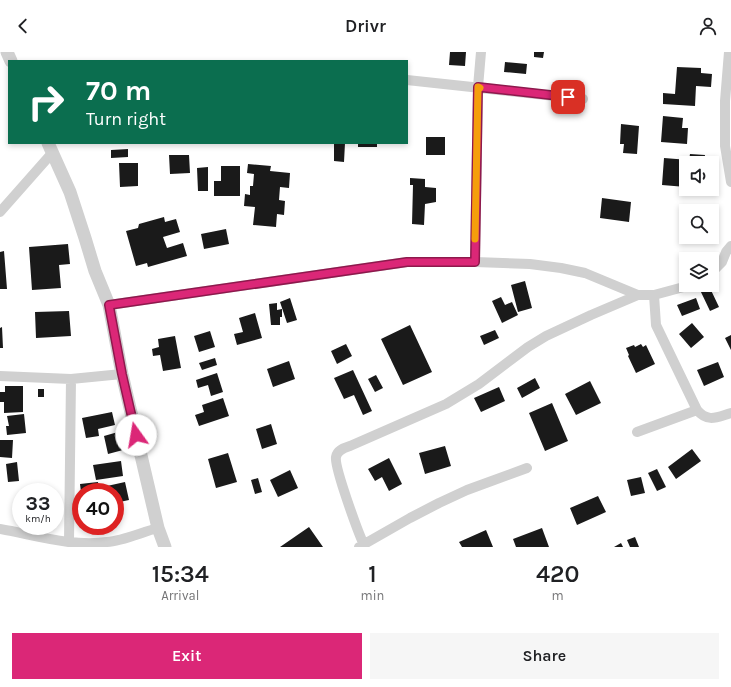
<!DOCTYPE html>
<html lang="en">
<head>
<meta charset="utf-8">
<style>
  body { margin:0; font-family:Karla,sans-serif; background:#f6f6f6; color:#202124; height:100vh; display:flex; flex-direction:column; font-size:15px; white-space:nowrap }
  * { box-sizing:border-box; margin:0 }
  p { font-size:13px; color:#757577 }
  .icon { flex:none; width:22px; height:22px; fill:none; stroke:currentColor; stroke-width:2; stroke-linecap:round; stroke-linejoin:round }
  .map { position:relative; height:495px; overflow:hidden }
  .side { display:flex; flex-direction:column; background:#fff; flex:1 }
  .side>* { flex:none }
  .banner { position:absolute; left:8px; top:8px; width:400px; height:84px; border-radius:0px; box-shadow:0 2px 6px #0003; background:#0b6e4f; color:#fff; overflow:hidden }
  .fabs { position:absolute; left:679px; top:104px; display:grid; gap:8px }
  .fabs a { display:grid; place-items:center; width:40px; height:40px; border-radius:0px; background:#fff; box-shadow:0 2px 6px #0003; font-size:20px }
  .speed { position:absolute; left:12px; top:431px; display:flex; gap:8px; font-size:20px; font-weight:700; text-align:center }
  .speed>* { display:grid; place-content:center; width:52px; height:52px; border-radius:50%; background:#fff; box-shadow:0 2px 6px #0003; line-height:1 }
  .speed small { font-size:10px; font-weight:400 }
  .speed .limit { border:6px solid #d22; background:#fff; color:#111 }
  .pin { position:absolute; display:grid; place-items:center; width:34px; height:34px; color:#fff; margin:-17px; border-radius:8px; box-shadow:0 2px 6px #0006 }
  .me { position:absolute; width:44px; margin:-22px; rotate:347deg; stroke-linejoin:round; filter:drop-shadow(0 0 3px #0008) }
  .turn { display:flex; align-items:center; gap:14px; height:84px; padding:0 12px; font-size:18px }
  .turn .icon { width:52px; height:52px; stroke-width:2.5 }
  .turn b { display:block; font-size:28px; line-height:34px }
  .eta { display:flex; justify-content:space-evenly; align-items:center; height:68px; text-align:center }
  .eta b { font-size:24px; font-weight:600; line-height:28px }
  .cta { display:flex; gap:8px; margin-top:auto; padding:8px 12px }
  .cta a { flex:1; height:46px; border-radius:0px; background:#db2777; color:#fff; font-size:16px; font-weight:600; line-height:46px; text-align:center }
  .cta a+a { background:#f6f6f6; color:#202124 }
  header { display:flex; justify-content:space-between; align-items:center; height:52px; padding:0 12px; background:#fff; font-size:18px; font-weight:600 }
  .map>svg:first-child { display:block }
</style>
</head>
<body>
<header><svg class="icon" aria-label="back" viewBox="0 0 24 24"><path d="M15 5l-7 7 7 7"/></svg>Drivr<svg class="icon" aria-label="person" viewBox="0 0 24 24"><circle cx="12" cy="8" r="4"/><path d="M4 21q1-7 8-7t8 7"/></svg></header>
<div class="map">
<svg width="731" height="495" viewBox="0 0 731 495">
  <rect width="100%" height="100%" fill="#fff"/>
  <path fill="#1a1a1a" d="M450,0H466L465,14L449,13Z
    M534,0H544L543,6L534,5Z
    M505,10L527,12L526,22L504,20Z
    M677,15L701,16V21L712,22L711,35L696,34L695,54L663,52V41L675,42Z
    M663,64L683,66L682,76H688L687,92L661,90Z
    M621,72L639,74L637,102L623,101L624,92H620Z
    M426,85H445V103H426Z
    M334,91H345L344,110L334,109Z
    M358,91H377V95H358Z
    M128,97V105L111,106V98Z
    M690,102L705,103L704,111H686V135L662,133L664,106L689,108Z
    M169,103H189L190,121L170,122Z
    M119,111H138V134L120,135Z
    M248,112L271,114L270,119L290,121L289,136L280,135L279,148L285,149L284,163L277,162L276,175L253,173L255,155L244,154L245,142L250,143V134H253L254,122L247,121Z
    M221,114H240V144H214V129H221Z
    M208,115V139H198L197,116Z
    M410,126L425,127V135L436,136V150L425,152L424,173L412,172L413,133H410Z
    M602,146L631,150L629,170L600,166Z
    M164,165L165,170L176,167L180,180L163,185L167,196L183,191L187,204L148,215L147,211L136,214L126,179L138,176L139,172Z
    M226,177L229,192L204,197L201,182Z
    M68,192L70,212L59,213L61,236L32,238L29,195Z
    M4,199L7,237H0V200Z
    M525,229L532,256L518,260L511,233Z
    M709,234L719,255L710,259L700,238Z
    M501,245L505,253L512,250L518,263L502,271L492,249Z
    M290,246L297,268L287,271L280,250Z
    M696,246L700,257L682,264L677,253Z
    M277,251V258L282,257V265H280V273H271L269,252Z
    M69,259L71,284L36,286L35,260Z
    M255,261L262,286L237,293L234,282L243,280L239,266Z
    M692,271L704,285L691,296L679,282Z
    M410,273L432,320L403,333L381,287Z
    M2,275L3,296H0V276Z
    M495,278L499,286L484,293L480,284Z
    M210,279L215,295L199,300L194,284Z
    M731,283V298L725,286Z
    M175,284L181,316L163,319L160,303L153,304L152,297L159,295L158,287Z
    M346,292L352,304L337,312L331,299Z
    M641,292L643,295L646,293L655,312L636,321L628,304L629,303L626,296L634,293L635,295Z
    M215,306L217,313L202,318L199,311Z
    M289,309L295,327L273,335L267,317Z
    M718,310L724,325L704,334L697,318Z
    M353,318L372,359L363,363L354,343L344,347L334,326Z
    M217,321L223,340L211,344L208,333L198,336L196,328Z
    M376,323L383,336L375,340L368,327Z
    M535,326L540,336L522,346L517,336Z
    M590,329L601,351L576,363L565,342Z
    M5,334H23V360L4,361V350H0V340H5Z
    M499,335L505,349L481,360L474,346Z
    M38,337H44V345H38Z
    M223,346L229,364L199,374L195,363L204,360L202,353Z
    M552,351L568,389L545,399L529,361Z
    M112,360L115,373L98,377L99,384L86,386L82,366Z
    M24,362L26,381L7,383L6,374H9L7,364Z
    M271,372L277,392L262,397L256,377Z
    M118,380L123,398L108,402L104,384Z
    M0,388H13L12,406L0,405Z
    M445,394L451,414L425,422L419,401Z
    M692,397L701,409L676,427L668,415Z
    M228,401L237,430L216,436L208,407Z
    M389,406L402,432L389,439L382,425L375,429L368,417Z
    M121,409L123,424L96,428L93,413Z
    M17,410L19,429L8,430L6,412Z
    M657,417L666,435L657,439L648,421Z
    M290,418L298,436L278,445L270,428Z
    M641,425L645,441L631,444L627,428Z
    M258,426L262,440L255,442L251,428Z
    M98,430L99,440H81L80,432Z
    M125,430L129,448L115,451V440H109L107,434Z
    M598,444L606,460L577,473L570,456Z
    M309,475L323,495H280Z
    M542,476L549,495H516L513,487Z
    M486,478L493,495H462L459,490Z
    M635,485L639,495H630L627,488Z
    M621,491L623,495H614Z"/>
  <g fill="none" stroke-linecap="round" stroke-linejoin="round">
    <path stroke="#d0d0d0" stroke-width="10" d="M729,0L725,49V94L731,130
      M407,28L583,47
      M0,160L53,100
      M475,210L478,35L481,0
      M712,220L722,210L726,200L731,194
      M654,243L656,273L697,358C708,371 717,365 731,361
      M109,253L407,210H475L530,212L561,216L585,221L638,243H654L691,233
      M0,324L71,327L122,322
      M637,380L697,358
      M0,477C35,483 72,495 107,490C123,489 142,480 158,476
      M69,490L71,327
      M359,495L410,466L439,451L467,438L527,416
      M365,495C359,483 334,415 336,405C337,398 344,396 350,394L446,352L479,332L528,295L546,284L591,263L638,243"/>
    <path stroke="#d0d0d0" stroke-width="13" d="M7,0L11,9
      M48,91L70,140L85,186L95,219L109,253L122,322L158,476L165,495"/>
  </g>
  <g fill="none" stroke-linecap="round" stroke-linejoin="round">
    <g stroke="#8e194d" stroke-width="10">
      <path id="route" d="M136,383L122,322L109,253L407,210H475L478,35L568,45"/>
    </g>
    <use href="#route" stroke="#db2777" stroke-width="7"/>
    <path stroke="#f59e0b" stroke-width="7" d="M475,187L478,35L480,36"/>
  </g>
</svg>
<div class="fabs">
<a><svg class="icon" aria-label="sound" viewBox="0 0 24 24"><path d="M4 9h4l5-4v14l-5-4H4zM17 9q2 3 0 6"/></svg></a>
<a><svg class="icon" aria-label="search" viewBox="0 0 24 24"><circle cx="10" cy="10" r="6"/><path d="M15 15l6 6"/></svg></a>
<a><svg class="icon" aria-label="layers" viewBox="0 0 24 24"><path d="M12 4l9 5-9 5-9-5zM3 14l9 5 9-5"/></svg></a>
</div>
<div class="speed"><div>33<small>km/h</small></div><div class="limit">40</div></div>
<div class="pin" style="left:568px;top:45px;background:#d93025"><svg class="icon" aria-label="arrive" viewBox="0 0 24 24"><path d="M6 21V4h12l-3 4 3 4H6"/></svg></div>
<svg class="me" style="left:136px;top:383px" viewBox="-20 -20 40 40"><circle r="19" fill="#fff"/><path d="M0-13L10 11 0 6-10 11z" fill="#db2777"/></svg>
<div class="banner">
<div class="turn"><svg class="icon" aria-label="right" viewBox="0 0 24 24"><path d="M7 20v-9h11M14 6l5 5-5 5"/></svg><div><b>70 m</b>Turn right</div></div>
</div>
</div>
<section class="side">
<div class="eta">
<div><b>15:34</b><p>Arrival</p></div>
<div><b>1</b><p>min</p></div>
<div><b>420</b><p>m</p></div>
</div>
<div class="cta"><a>Exit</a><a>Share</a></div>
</section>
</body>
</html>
